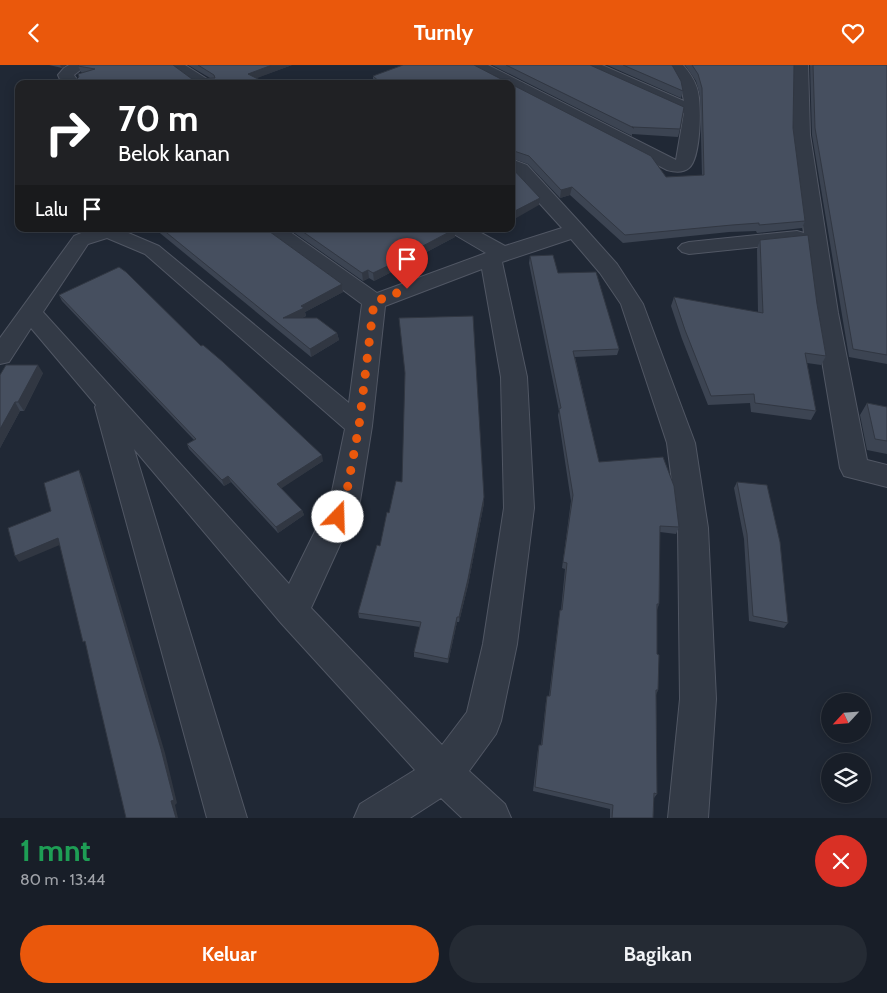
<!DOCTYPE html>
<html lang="id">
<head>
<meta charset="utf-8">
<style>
  body { margin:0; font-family:Cabin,sans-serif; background:#252b34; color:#f1f3f6; height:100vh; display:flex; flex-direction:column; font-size:19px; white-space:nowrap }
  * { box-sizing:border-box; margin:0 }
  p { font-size:16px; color:#9fa2a8 }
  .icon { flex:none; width:28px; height:28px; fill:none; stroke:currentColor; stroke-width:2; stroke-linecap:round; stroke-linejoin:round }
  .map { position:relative; height:753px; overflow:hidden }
  .details { display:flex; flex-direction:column; background:#181e28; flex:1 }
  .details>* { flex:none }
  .guide { position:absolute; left:15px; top:15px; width:500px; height:152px; border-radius:10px; box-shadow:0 2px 12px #0003,0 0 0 1px #363c45; background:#202124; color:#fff; overflow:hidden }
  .needle { width:32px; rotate:244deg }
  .controls { position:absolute; left:821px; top:628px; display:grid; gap:10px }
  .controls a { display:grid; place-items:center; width:50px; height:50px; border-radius:50%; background:#181e28; box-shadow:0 2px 12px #0003,0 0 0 1px #363c45; font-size:25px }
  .pin { position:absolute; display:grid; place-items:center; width:42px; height:42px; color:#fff; margin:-51px -21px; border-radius:50% 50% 50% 0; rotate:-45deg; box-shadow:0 0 5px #0007 }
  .pin .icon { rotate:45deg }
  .me { position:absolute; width:55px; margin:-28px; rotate:21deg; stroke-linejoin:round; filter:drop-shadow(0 0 4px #0008) }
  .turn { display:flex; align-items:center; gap:18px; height:105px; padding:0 20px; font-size:22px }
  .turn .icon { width:65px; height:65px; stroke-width:2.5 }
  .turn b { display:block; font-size:35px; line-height:42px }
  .then { display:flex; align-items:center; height:48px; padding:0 20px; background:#0003; gap:10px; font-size:19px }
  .round { display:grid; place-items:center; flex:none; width:52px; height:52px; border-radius:26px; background:#252b34 }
  .overview { display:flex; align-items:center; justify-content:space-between; height:85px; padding:0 20px }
  h1 { font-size:30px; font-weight:800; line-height:38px; color:#1e9e55 }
  .cta { display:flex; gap:10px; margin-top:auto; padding:10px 20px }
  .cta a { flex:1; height:58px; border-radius:30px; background:#ea580c; color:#fff; font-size:20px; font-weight:800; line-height:58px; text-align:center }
  .cta a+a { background:#252b34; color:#f1f3f6 }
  header { display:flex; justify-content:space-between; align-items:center; height:65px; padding:0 20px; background:#ea580c; color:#fff; font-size:22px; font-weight:800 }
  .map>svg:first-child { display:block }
</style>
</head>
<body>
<header><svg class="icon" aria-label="back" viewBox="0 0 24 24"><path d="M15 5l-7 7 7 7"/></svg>Turnly<svg class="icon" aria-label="heart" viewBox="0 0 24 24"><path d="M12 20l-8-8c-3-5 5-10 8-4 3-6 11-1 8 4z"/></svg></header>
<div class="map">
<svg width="887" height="753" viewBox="0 0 887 753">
  <rect width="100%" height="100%" fill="#202835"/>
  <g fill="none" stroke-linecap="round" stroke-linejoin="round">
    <g stroke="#515764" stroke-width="2">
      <path id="street" d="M69,0H87L74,10L80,19H62L58,10L64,3Z
        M167,0H185L215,19H195Z
        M469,0H488L676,95L684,48L585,3L583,0H602L684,36L681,22L668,0H683C689,7 694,14 697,23C702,38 701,93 689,103C683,108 674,107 667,105L511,24V19H501L471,3Z
        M794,0H808L810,70L838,248L867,395L887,400V422L844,411L840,403L814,248L805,175L797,178L689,189L682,187L678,183L682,179L689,177L797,166L804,168L792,70Z
        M511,94L527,100L583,161L617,199L643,239L695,378L708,463L716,634L708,753H668L680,634L678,463L667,378L621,239L600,208L571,174L502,197L527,312L534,443L517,579L501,656L496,669L469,706L505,739L511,753H462L441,733L410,753H354L360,739L415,705L281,558L134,384L247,753H207L95,342L96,340L31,263L9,297L0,299V273L74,171L91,164H119L159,181L349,338L362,239L266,168L263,164H286L377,228L486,188L452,168L449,164H474L505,181L562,163L511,107ZM107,173L145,189L345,364L330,436L289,519L43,247L88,179ZM482,204L501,312L504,443L483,579L467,647L442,680L311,543L360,436L372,361L385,241Z"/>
    </g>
    <use href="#street" fill="#333a46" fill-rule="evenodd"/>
  </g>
  <path fill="#3c4452" d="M49,0H66L62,3Z
    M79,0H173L192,14L210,13L188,0H292L256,13L268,19H47L63,14H77L79,13L78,9L83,8L81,7L78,1Z
    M492,0H590L680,64L678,72L632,69V71Z
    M607,0H672L683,26L681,33Z
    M685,0H794L793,63L805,156L802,163L757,168L756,166L729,167L623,178L570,130L560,133L528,99L511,93V19L666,112L702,111L700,30L696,16Z
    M810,0H887V299L849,292L812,70Z
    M373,11L511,19H374L373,18Z
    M155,164H266L342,219L343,227L305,247L306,251L302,253L337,268L339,275L311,292Z
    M289,164H455V172L421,190V192L374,216L369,213L363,216Z
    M760,175L817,239L826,291L821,300L807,298L816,346L811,355L751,347L750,338L708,340L682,274L671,241L674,232L758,248L757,184Z
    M530,191L558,208L619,284L617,290L575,292L599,397L679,462L676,469L660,467L659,539L657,545V589L658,625L656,630L657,729L654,733L653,753H610V744L533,726L538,684L539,680H541L546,636L547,631H549L559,551L560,545H561L565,504L562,503L571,436L558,350L559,346L529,198Z
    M59,230L201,281L323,396L281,423L302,445L304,450L278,468L231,417L224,421L189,384L187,379L194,375L62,236Z
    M43,308L24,346H20L0,383V310Z
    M867,338L887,342V389L867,385L860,350Z
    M737,417L788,558L784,563L749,556L744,474L734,423Z
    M484,438L468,520L459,557H457L448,598L414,592V587L420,562L359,553L358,548L380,481L389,448Z"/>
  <path fill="#313742" d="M60,0H66L62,3Z
    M272,0H292L249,16L248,9Z
    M572,122L570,130L560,133L561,125Z
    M540,133L539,140L511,156V148Z
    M455,164V172L421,190V192L374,216L373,208Z
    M368,205L369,213L363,216L362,208Z
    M342,219L343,227L305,247L306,251L285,261L283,253L301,241Z
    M337,268L339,275L311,292L310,284Z
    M38,300L43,308L24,346L18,337Z
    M15,337L20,346L0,383V364Z
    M322,390L323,396L279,425L277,419Z
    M79,405L82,411L165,688L177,738L175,740L178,753H176Z
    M228,411L231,417L224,421L222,415Z
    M484,432V438L468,520L459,557V552Z
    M302,445L304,450L278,468L276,462Z
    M58,473L62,479L19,497L15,491Z
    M457,552V557L448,598V594Z"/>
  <path fill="#464f5f" stroke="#313742" d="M79,0H173L192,14L215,13L214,10L198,0H272L248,9L268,19H47L63,14H77L79,12L78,9L95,4L78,1Z
    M403,0H474L501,14H510L511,19H382L373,11Z
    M506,0H590L684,42L680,64L632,62L634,63Z
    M623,0H672L681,16L683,26Z
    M692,0H794L793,63L805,156L759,160V158L732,160L625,170L572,122L561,125L529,91L511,85V19L651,91L666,112L704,110L702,23L698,9Z
    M813,0H887V290L853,284L815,63Z
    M511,102L540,133L511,148Z
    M162,164H266L342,219L301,241L304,243L283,253H317L337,268L310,284Z
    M299,164H455L419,183L421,185L373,208L368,205L362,208Z
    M808,170L817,239L826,291L805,288L816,346L755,338L754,329L711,331L685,265L674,232L763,248L760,175Z
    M553,190L558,208L596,207L619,284L573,286L599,397L663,392L674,421L679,462L660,461L659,539H657V589L659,590L658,625H656L657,729L654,728L653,753H612L613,740L535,722L539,680H542L547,631H550L560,545H562L567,498L563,497L573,430L559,344L561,343L530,191Z
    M119,202L126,207L201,281L203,280L223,297L322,390L277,419L302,445L276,462L228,411L222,415L187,379L196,374L59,230Z
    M473,251L484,432L468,514L459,552H457L448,594L414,587L421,557L358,548L377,480L380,481L387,447L389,448L396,416L402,417L405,308L399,253Z
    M6,300H38L18,337H15L0,364V310Z
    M867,338L887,342V376L875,374Z
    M79,405L161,684L174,735L171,736L176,753H126L96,625L85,576L83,577L58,473L15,491L8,463L51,446L44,418Z
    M737,417L767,420L780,477L788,558L753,551L747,469Z"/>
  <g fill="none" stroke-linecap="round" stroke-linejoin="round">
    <path stroke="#ea580c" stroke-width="9" stroke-dasharray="0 16.2" d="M338,452L345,436L359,361L374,237L407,224"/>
  </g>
</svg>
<div class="controls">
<a><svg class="needle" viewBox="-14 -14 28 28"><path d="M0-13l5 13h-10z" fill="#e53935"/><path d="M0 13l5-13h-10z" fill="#9fa2a8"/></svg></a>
<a><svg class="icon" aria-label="layers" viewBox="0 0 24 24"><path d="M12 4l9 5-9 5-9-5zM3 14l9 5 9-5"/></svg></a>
</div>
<div class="pin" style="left:407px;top:224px;background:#d93025"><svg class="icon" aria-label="arrive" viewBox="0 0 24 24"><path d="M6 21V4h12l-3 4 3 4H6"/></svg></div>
<svg class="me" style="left:338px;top:452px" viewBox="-20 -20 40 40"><circle r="19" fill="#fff"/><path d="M0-13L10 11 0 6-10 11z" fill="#ea580c"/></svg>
<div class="guide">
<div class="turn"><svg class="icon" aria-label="right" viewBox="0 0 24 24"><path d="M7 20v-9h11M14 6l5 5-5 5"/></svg><div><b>70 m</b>Belok kanan</div></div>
<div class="then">Lalu<svg class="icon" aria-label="arrive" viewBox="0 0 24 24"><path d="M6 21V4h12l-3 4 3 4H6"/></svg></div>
</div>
</div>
<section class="details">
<div class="overview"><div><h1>1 mnt</h1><p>80 m · 13:44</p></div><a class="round" style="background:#d93025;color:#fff"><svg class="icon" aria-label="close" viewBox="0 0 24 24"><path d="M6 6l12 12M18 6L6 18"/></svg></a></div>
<div class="cta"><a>Keluar</a><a>Bagikan</a></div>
</section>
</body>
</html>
